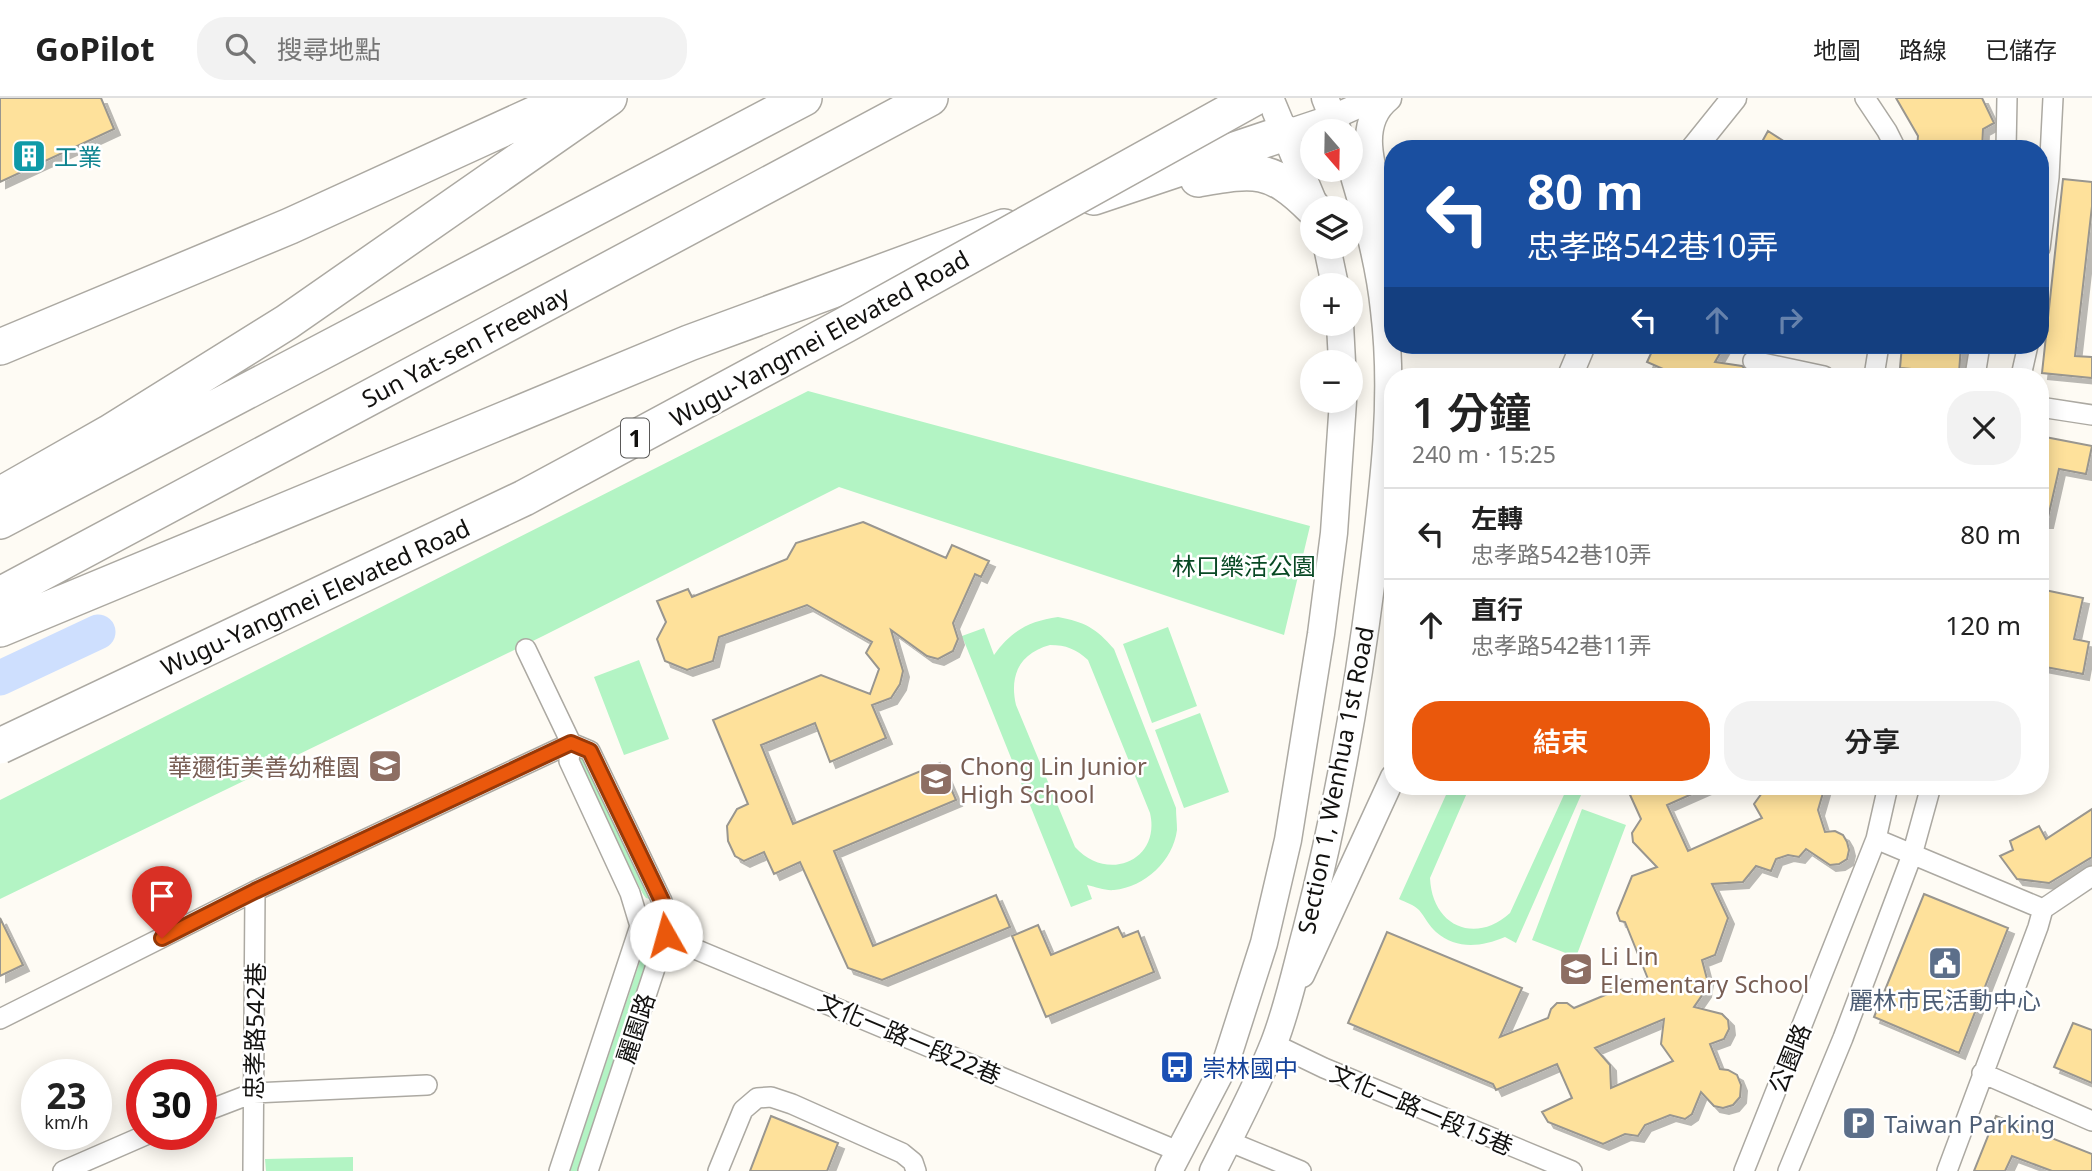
<!DOCTYPE html>
<html lang="zh-TW">
<head>
<meta charset="utf-8">
<style>
  body { margin:0; font-family:"Noto Sans","Noto Sans TC",sans-serif; background:#f2f2f2; color:#222; height:100vh; display:flex; flex-direction:column; font-size:26px; white-space:nowrap }
  * { box-sizing:border-box; margin:0 }
  p { font-size:23px; color:#767676 }
  .icon { flex:none; width:38px; height:38px; fill:none; stroke:currentColor; stroke-width:2; stroke-linecap:round; stroke-linejoin:round }
  .map { position:relative; flex:1; overflow:hidden }
  .drawer { position:absolute; left:1384px; top:270px; width:665px; height:427px; display:flex; flex-direction:column; background:#fff; border-radius:28px; box-shadow:0 4px 18px #0003 }
  .drawer>* { flex:none }
  .top-card { position:absolute; left:1384px; top:42px; width:665px; height:214px; border-radius:28px; box-shadow:0 4px 18px #0003; background:#1a4fa0; color:#fff; overflow:hidden }
  .needle { width:46px; rotate:160deg }
  .fabs { position:absolute; left:1300px; top:21px; display:grid; gap:14px }
  .fabs a { display:grid; place-items:center; width:63px; height:63px; border-radius:50%; background:#fff; box-shadow:0 4px 18px #0003; font-size:35px }
  .speed { position:absolute; left:21px; top:961px; display:flex; gap:14px; font-size:35px; font-weight:700; text-align:center }
  .speed>* { display:grid; place-content:center; width:91px; height:91px; border-radius:50%; background:#fff; box-shadow:0 4px 18px #0003; line-height:1 }
  .speed small { font-size:18px; font-weight:400 }
  .speed .limit { border:10px solid #d22; background:#fff; color:#111 }
  .pin { position:absolute; display:grid; place-items:center; width:60px; height:60px; color:#fff; margin:-72px -30px; border-radius:50% 50% 50% 0; rotate:-45deg; box-shadow:0 0 7px #0007 }
  .pin .icon { rotate:45deg }
  .me { position:absolute; width:77px; margin:-38px; rotate:353deg; stroke-linejoin:round; filter:drop-shadow(0 0 5px #0008) }
  .turn { display:flex; align-items:center; gap:24px; height:147px; padding:0 28px; font-size:32px }
  .turn .icon { width:91px; height:91px; stroke-width:2.5 }
  .turn b { display:block; font-size:49px; line-height:60px }
  .lanes { display:flex; align-items:center; height:66px; padding:0 28px; background:#0003; justify-content:center; gap:35px; direction:ltr }
  .lanes .off { opacity:.35 }
  .round { display:grid; place-items:center; flex:none; width:74px; height:74px; border-radius:28px; background:#f2f2f2 }
  .overview { display:flex; align-items:center; justify-content:space-between; height:119px; padding:0 28px }
  h1 { font-size:42px; font-weight:600; line-height:52px }
  .action { display:flex; gap:14px; margin-top:auto; padding:14px 28px }
  .action a { flex:1; height:80px; border-radius:28px; background:#ea580c; color:#fff; font-size:28px; font-weight:600; line-height:80px; text-align:center }
  .action a+a { background:#f2f2f2; color:#222 }
  ul { padding:0; list-style:none }
  li { display:flex; align-items:center; gap:21px; height:91px; padding:0 28px; border-top:2px solid #e0e0e0 }
  li div { flex:1 }
  li b { display:block; font-size:26px }
  li em { font-style:normal }
  header { display:flex; align-items:center; gap:42px; box-sizing:border-box; height:98px; padding:0 35px; background:#fff; border-bottom:2px solid #e0e0e0 }
  header strong { font-size:33px }
  nav { display:flex; gap:38px; margin-inline-start:auto; font-size:24px }
  .search { width:490px; height:63px; background:#f2f2f2; display:flex; align-items:center; gap:18px; box-sizing:border-box; padding:0 24px; border-radius:28px; color:#767676; font-size:26px }
  .map>svg:first-child { display:block }
</style>
</head>
<body>
<header>
<strong>GoPilot</strong>
<div class="search"><svg class="icon" aria-label="search" viewBox="0 0 24 24"><circle cx="10" cy="10" r="6"/><path d="M15 15l6 6"/></svg>搜尋地點</div>
<nav><a>地圖</a><a>路線</a><a>已儲存</a></nav>
</header>
<div class="map">
<svg width="2092" height="1073" viewBox="0 0 2092 1073">
  <defs>
    <filter id="shadow"><feDropShadow dx="6" dy="6" stdDeviation="0" flood-color="#0004"/></filter>
  </defs>
  <rect width="100%" height="100%" fill="#fefbf4"/>
  <path fill="#b3f4c4" fill-rule="evenodd" d="M808,293L1310,428L1284,537L839,389L543,538L0,801V702Z
    M1058,519C1085,524 1096,530 1114,551L1176,710C1176,717 1177,725 1177,732C1173,763 1145,789 1114,792C1106,793 1096,789 1087,787L1092,801L1071,809L962,538L984,530L994,557C1011,533 1029,523 1058,519ZM1050,547C1066,547 1076,551 1088,562L1150,715C1161,763 1107,785 1075,749L1016,607C1009,577 1020,555 1050,547Z
    M1168,529L1197,608L1152,625L1123,546Z
    M639,562L669,641L624,657L594,579Z
    M1200,615L1229,694L1184,710L1155,632Z
    M580,657L588,663L650,801L646,800L643,796L577,667Z
    M1450,688H1470L1430,780C1432,828 1475,847 1510,815L1568,688H1585L1516,845L1505,839C1481,849 1457,852 1436,834C1429,828 1425,819 1419,812C1414,807 1405,804 1399,801Z
    M1582,711L1626,727L1576,859L1532,842Z
    M649,849L650,855L580,1073H570L643,854Z
    M353,1059V1073H266L265,1061Z"/>
  <g fill="none" stroke-linecap="round" stroke-linejoin="round">
    <path stroke="#cedffe" stroke-width="35" d="M0,580L98,534"/>
  </g>
  <path fill="#fee19b" stroke="#99968f" stroke-width="2" fill-rule="evenodd" filter="url(#shadow)" d="M0,0H101L114,31L0,84Z
    M1896,0H1982L1994,25L1983,31L1982,51H1917L1918,38Z
    M1768,33L1796,51H1758Z
    M2063,81L2092,84V108L2075,258L2092,259V280L2042,275Z
    M1655,247H1725L1715,264L1742,268L1749,274L1748,278H1679L1647,264Z
    M1902,247H1961L1959,275L1900,270Z
    M2040,338L2092,348L2086,376L2059,371L2047,424H2040Z
    M863,424L946,460L952,447L989,463L981,479L975,476L953,525L958,541L953,553L938,561L927,558L891,532L903,573L900,586L891,600L872,607L886,640L830,664L815,625L761,647L793,726L940,665L956,702L834,753L873,848L996,797L1010,829L882,882L848,870L800,764L774,776L764,754L744,763L735,758L728,743L727,728L737,711L748,706L713,622L821,577L870,596L879,571L866,555L872,544L807,507L719,539L713,563L687,572L665,563L657,541L666,524L657,503L688,491L692,499L787,461L796,445Z
    M2040,491L2083,500L2074,541L2089,544L2083,576L2040,568Z
    M1626,688H1710L1667,707L1688,753L1762,720L1754,706L1767,688H1825L1818,712L1825,734L1835,733L1843,737L1847,744L1849,752L1847,761L1839,766L1830,767L1806,751L1799,759L1788,757L1776,761L1771,773L1756,768L1743,784L1712,786L1728,820L1715,857L1702,862L1707,881L1705,893L1694,909L1722,916L1728,922L1729,931L1724,941L1710,946L1720,971L1728,972L1737,977L1741,987L1740,999L1733,1007L1723,1010L1714,1008L1701,994L1692,1016L1685,1021L1670,1017L1645,1027L1638,1038L1625,1036L1603,1046L1548,1024L1542,1014L1572,1000L1557,966L1496,992L1493,986L1348,925L1387,834L1522,890L1500,939L1548,920L1551,911L1557,905H1567L1574,910L1610,895L1611,887L1616,882L1648,881L1625,824L1620,823L1617,815L1632,778L1657,769L1633,744L1632,735L1641,721ZM1664,921L1661,946L1673,963L1611,990L1610,967L1595,950Z
    M2092,711V759L2049,785L2017,781L2000,758L2013,752L2010,743L2039,728L2046,741Z
    M1924,796L2008,830L1959,955L1874,919Z
    M0,820L23,867L0,878Z
    M1038,827L1051,857L1118,829L1123,839L1138,833L1154,874L1046,919L1012,838Z
    M2073,925L2092,932V985L2054,969Z
    M771,1018L838,1045L827,1073H750Z
    M1996,1018L2092,1056V1073H2052L2012,1058L2005,1073H1974Z"/>
  <g fill="none" stroke-linecap="round" stroke-linejoin="round">
    <g stroke="#aca9a2" stroke-width="22">
      <path id="minor" d="M1865,0L1887,33L1896,51
        M2006,51L2007,0
        M2040,150L2049,79L2053,0
        M1753,263L1824,278
        M1874,278L1879,247
        M1975,278L1980,247
        M2021,278L2028,247
        M2040,309L2092,317
        M526,551L571,645L569,663L630,795L640,828L559,1073
        M571,645L590,653L662,803L666,837L588,1073
        M1876,741L2043,811L2038,829L1947,1073
        M2043,811L2092,778
        M640,828L1180,1054
        M0,921L255,793L571,645
        M1274,946L1324,970L1572,1073
        M1982,975L2092,1023
        M201,1015L253,995L427,987
        M1228,1043L1301,1073
        M63,1073L148,1036
        M253,1073L255,793
        M718,1073L743,1012L757,1000L771,999L792,1006L902,1055L913,1064L916,1073
        M1744,1073L1876,741L1888,688
        M1788,1073L1843,940L1912,757L1931,688"/>
    </g>
    <g stroke="#aca9a2" stroke-width="27">
      <path id="tertiary" d="M1285,35L1333,19L1376,0
        M1693,51L1734,0
        M1570,278L1583,247
        M1302,877L1393,679"/>
    </g>
    <g stroke="#aca9a2" stroke-width="29">
      <path id="secondary" d="M1270,0L1316,110
        M1325,0L1338,33
        M1386,129C1381,89 1349,31 1388,0
        M1327,149L1335,187
        M1340,226L1342,264
        M1169,1073L1226,964L1264,845L1288,742L1321,536L1334,435L1343,303
        M1213,1073C1234,1031 1257,988 1274,945C1288,909 1296,870 1306,833C1336,717 1357,599 1372,480C1383,391 1395,301 1384,212C1379,163 1365,115 1351,68"/>
    </g>
    <g stroke="#aca9a2" stroke-width="38">
      <path id="motorway" d="M1198,81C1255,71 1271,68 1313,110
        M1094,99L1285,35
        M0,249L290,128L570,0
        M0,397L109,335L287,224L609,0
        M0,423L804,0
        M0,497L930,0
        M0,531L689,245L1004,129"/>
    </g>
    <use href="#minor" stroke="#fff" stroke-width="19"/>
    <use href="#tertiary" stroke="#fff" stroke-width="24"/>
    <use href="#secondary" stroke="#fff" stroke-width="26"/>
    <use href="#motorway" stroke="#fff" stroke-width="35"/>
    <g stroke="#aca9a2" stroke-width="38" stroke-linecap="butt">
      <path id="motorway-bridge" d="M0,648L524,400L845,227L1254,0"/>
    </g>
    <use href="#motorway-bridge" stroke="#fff" stroke-width="35"/>
  </g>
  <g fill="none" stroke-linecap="round" stroke-linejoin="round">
    <g stroke="#983908" stroke-width="18">
      <path id="route" d="M162,840L255,793L571,645L590,653L662,803L666,837"/>
    </g>
    <use href="#route" stroke="#ea580c" stroke-width="12"/>
  </g>
  <defs>
    <g id="building-square" transform="scale(1.75)"><rect x="-9" y="-9" width="18" height="18" rx="4" fill="#0f9aa8" stroke="#fff"/><path d="M-4-6H4V6H1V3H-1V6H-4ZM-2.5-4.3h1.7v1.8h-1.7ZM.8-4.3h1.7v1.8H.8ZM-2.5-1h1.7V.8h-1.7ZM.8-1h1.7V.8H.8Z" fill="#fff"/></g>
    <g id="school-square" transform="scale(1.75)"><rect x="-9" y="-9" width="18" height="18" rx="4" fill="#8d6e63" stroke="#fff"/><path d="M0-5L7-2L0 1L-7-2ZM-4 1L0 2.5L4 1V4Q0 6-4 4Z" fill="#fff"/></g>
    <g id="civic-square" transform="scale(1.75)"><rect x="-9" y="-9" width="18" height="18" rx="4" fill="#5c6f8a" stroke="#fff"/><path d="M-.6-6.5H3V-4.5H.6V-3L4-1V1h2V6H-6V1h2V-1L-.6-3ZM-1.2 2.5V6h2.4V2.5Z" fill="#fff"/></g>
    <g id="bus-square" transform="scale(1.75)"><rect x="-9" y="-9" width="18" height="18" rx="4" fill="#1a4fb4" stroke="#fff"/><path d="M-5-6H5V4H4V6H2V4H-2V6H-4V4H-5ZM-3.5-4V0h7V-4ZM-3.5 1.2v1.5H-2V1.2ZM2 1.2v1.5H3.5V1.2Z" fill="#fff"/></g>
    <g id="parking-square" transform="scale(1.75)"><rect x="-9" y="-9" width="18" height="18" rx="4" fill="#5c6f8a" stroke="#fff"/><path d="M-3.5-5.5H1a3.5 3.5 0 0 1 0 7H-1V5.5H-3.5ZM-1-3.4V-.6H.8a1.4 1.4 0 0 0 0-2.8Z" fill="#fff"/></g>
  </defs>
  <g fill-rule="evenodd">
    <use href="#building-square" x="29" y="58"/>
    <use href="#school-square" x="385" y="668"/>
    <use href="#school-square" x="936" y="681"/>
    <use href="#civic-square" x="1945" y="865"/>
    <use href="#school-square" x="1576" y="871"/>
    <use href="#bus-square" x="1177" y="969"/>
    <use href="#parking-square" x="1859" y="1025"/>
  </g>
  <g text-anchor="middle" dominant-baseline="central" stroke-width="5" stroke-linejoin="round" paint-order="stroke">
    <rect fill="#fff" stroke="#595857" stroke-width="2" x="621" y="320.5" width="28" height="39" rx="5"/>
    <g font-size="23" font-weight="bold" fill="#12110f">
      <text x="635" y="340">1</text>
    </g>
    <g font-size="24" fill="#0d838f" stroke="#fff" text-anchor="start">
      <text x="54" y="58">工業</text>
    </g>
    <g font-size="24" fill="#12110f" stroke="#fff">
      <text transform="translate(819 240) rotate(-29)">Wugu-Yangmei Elevated Road</text>
      <text transform="translate(465 248) rotate(-28)">Sun Yat-sen Freeway</text>
      <text transform="translate(315 499) rotate(-25)">Wugu-Yangmei Elevated Road</text>
      <text transform="translate(1335 682) rotate(-79)">Section 1, Wenhua 1st Road</text>
      <text transform="translate(635 930) rotate(-72)">麗園路</text>
      <text transform="translate(254 933) rotate(-89)">忠孝路542巷</text>
      <text transform="translate(910 940) rotate(23)">文化一路一段22巷</text>
      <text transform="translate(1789 960) rotate(-68)">公園路</text>
      <text transform="translate(1422 1011) rotate(23)">文化一路一段15巷</text>
    </g>
    <g font-size="24" fill="#084924" stroke="#fff">
      <text x="1244" y="467">林口樂活公園</text>
    </g>
    <g font-size="24" fill="#785e54" stroke="#fff" text-anchor="start">
      <text x="960" y="667">Chong Lin Junior<tspan x="960" dy="28">High School</tspan></text>
      <text x="360" y="668" text-anchor="end">華邇街美善幼稚園</text>
      <text x="1600" y="857">Li Lin<tspan x="1600" dy="28">Elementary School</tspan></text>
    </g>
    <g font-size="24" fill="#4e5e75" stroke="#fff">
      <text x="1945" y="901">麗林市民活動中心</text>
      <text x="1884" y="1025" text-anchor="start">Taiwan Parking</text>
    </g>
    <g font-size="24" fill="#164399" stroke="#fff" text-anchor="start">
      <text x="1202" y="969">崇林國中</text>
    </g>
  </g>
</svg>
<div class="fabs">
<a><svg class="needle" viewBox="-14 -14 28 28"><path d="M0-13l5 13h-10z" fill="#e53935"/><path d="M0 13l5-13h-10z" fill="#767676"/></svg></a>
<a><svg class="icon" aria-label="layers" viewBox="0 0 24 24"><path d="M12 4l9 5-9 5-9-5zM3 14l9 5 9-5"/></svg></a>
<a>+</a>
<a>−</a>
</div>
<div class="speed"><div>23<small>km/h</small></div><div class="limit">30</div></div>
<div class="pin" style="left:162px;top:840px;background:#d93025"><svg class="icon" aria-label="arrive" viewBox="0 0 24 24"><path d="M6 21V4h12l-3 4 3 4H6"/></svg></div>
<svg class="me" style="left:666px;top:837px" viewBox="-20 -20 40 40"><circle r="19" fill="#fff"/><path d="M0-13L10 11 0 6-10 11z" fill="#ea580c"/></svg>
<div class="top-card">
<div class="turn"><svg class="icon" aria-label="left" viewBox="0 0 24 24"><path d="M17 20v-9H6M10 6l-5 5 5 5"/></svg><div><b>80 m</b>忠孝路542巷10弄</div></div>
<div class="lanes"><svg class="icon" aria-label="left" viewBox="0 0 24 24"><path d="M17 20v-9H6M10 6l-5 5 5 5"/></svg><svg class="icon off" aria-label="ahead" viewBox="0 0 24 24"><path d="M12 20V5M6 11l6-6 6 6"/></svg><svg class="icon off" aria-label="right" viewBox="0 0 24 24"><path d="M7 20v-9h11M14 6l5 5-5 5"/></svg></div>
</div>
<section class="drawer">
<div class="overview"><div><h1>1 分鐘</h1><p>240 m · 15:25</p></div><a class="round"><svg class="icon" aria-label="close" viewBox="0 0 24 24"><path d="M6 6l12 12M18 6L6 18"/></svg></a></div>
<ul>
<li><svg class="icon" aria-label="left" viewBox="0 0 24 24"><path d="M17 20v-9H6M10 6l-5 5 5 5"/></svg><div><b>左轉</b><p>忠孝路542巷10弄</p></div><em>80 m</em></li>
<li><svg class="icon" aria-label="ahead" viewBox="0 0 24 24"><path d="M12 20V5M6 11l6-6 6 6"/></svg><div><b>直行</b><p>忠孝路542巷11弄</p></div><em>120 m</em></li>
</ul>
<div class="action"><a>結束</a><a>分享</a></div>
</section>
</div>
</body>
</html>
